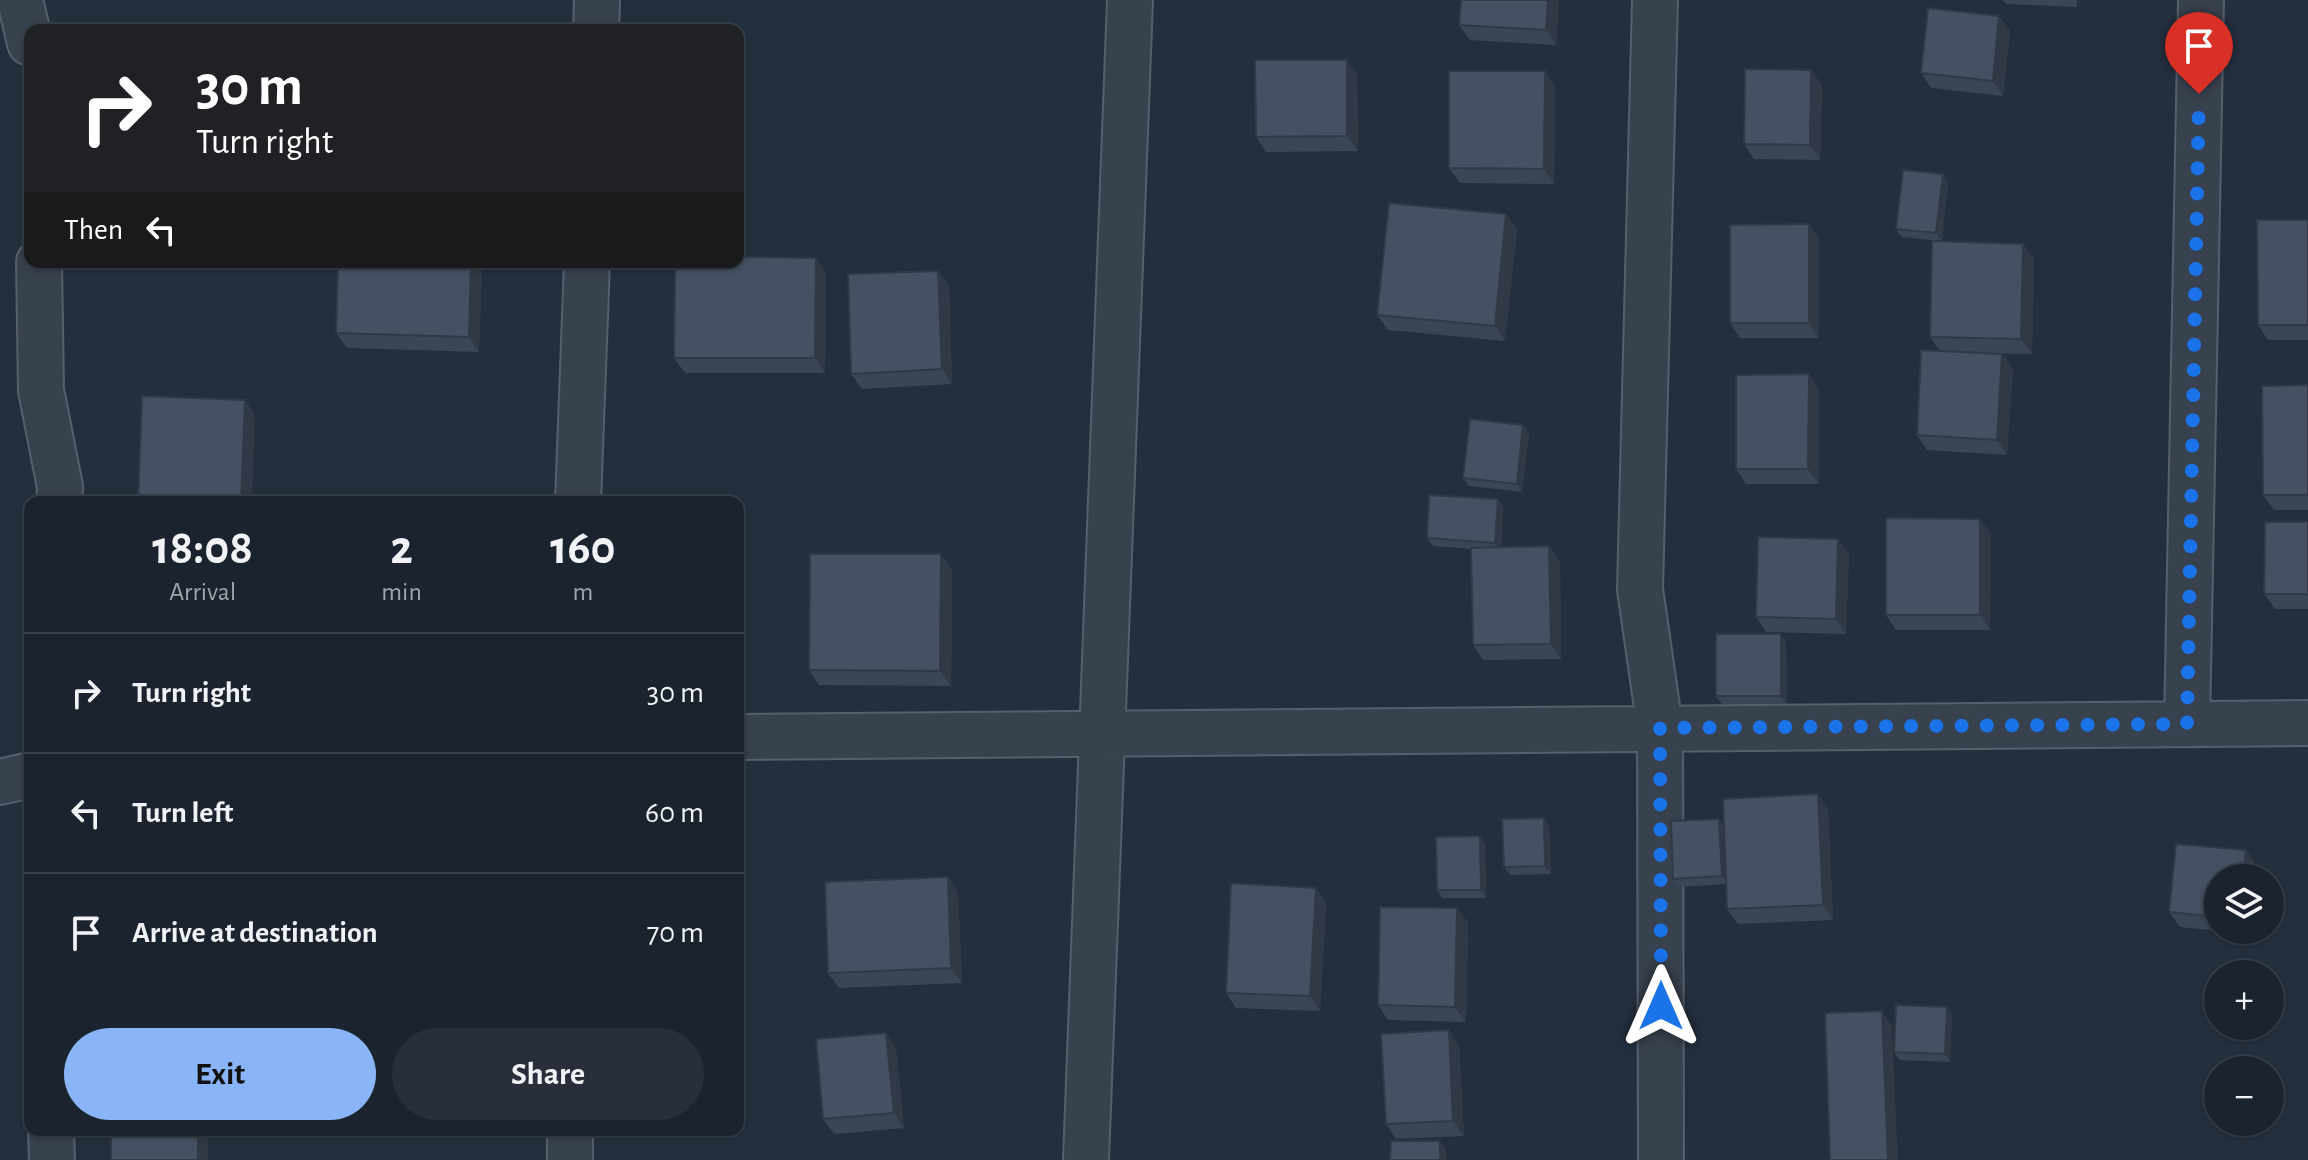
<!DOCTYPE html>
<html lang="en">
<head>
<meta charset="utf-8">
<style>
  body { margin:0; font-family:"Alegreya Sans",sans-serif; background:#282f3a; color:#f1f3f6; height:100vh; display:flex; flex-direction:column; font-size:30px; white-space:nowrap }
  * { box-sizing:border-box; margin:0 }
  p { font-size:26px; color:#a0a4aa }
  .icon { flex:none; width:44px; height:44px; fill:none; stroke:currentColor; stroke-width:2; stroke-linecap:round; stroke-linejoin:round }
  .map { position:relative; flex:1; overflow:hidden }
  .panel { position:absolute; left:24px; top:496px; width:720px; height:640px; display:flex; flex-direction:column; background:#1b232e; border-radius:16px; box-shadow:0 2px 6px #0004,0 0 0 2px #39404a }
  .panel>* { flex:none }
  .guide { position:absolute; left:24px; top:24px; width:720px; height:244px; border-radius:16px; box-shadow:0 2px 6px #0004,0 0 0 2px #39404a; background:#202124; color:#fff; overflow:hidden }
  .controls { position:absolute; left:2204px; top:864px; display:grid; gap:16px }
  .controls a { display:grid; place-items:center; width:80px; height:80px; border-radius:50%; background:#1b232e; box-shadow:0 2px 6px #0004,0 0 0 2px #39404a; font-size:40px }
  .pin { position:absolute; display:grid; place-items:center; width:68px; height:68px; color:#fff; margin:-82px -34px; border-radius:50% 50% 50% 0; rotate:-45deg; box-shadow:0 0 8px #0007 }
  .pin .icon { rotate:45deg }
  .me { position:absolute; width:88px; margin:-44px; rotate:0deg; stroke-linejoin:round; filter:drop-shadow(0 0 6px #0008) }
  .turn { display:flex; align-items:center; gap:28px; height:168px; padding:0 40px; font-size:36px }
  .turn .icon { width:104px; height:104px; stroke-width:2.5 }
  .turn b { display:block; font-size:56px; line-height:68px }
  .then { display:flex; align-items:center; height:76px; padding:0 40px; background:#0003; gap:16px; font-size:30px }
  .eta { display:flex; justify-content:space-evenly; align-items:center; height:136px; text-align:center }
  .eta b { font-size:48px; font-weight:600; line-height:56px }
  .action { display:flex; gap:16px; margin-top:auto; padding:16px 40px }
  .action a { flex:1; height:92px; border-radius:48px; background:#8ab4f8; color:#111; font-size:32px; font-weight:600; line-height:92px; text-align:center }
  .action a+a { background:#282f3a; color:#f1f3f6 }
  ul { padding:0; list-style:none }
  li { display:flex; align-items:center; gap:24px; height:120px; padding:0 40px; border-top:2px solid #39404a }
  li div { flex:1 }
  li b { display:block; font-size:30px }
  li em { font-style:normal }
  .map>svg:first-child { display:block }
</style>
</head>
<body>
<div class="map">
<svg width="2308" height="1160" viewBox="0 0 2308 1160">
  <rect width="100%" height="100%" fill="#242f3e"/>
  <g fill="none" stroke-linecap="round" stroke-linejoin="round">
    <g stroke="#565f6c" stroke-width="48">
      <path id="street" d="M20,0L30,43
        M1655,0L1640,589L1660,728L1661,1160
        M596,30L597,0
        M39,262L41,390L60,487L59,502
        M578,502L587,262
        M2187,724L2201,0
        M738,737L2308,723
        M0,782L30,775
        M51,1130L52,1160
        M570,1130V1160
        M1086,1160L1130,0"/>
    </g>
    <use href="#street" stroke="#38414e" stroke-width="44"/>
  </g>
  <path fill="#3b4654" d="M1559,0L1556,45L1470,40L1459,25Z
    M2003,0H2077V7L2006,4Z
    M1999,16L2010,31L2003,96L1931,88L1921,73Z
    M1545,71L1555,86L1554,184L1460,183L1449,168Z
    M1357,75L1358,151L1266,152L1256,137Z
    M1822,85L1820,160L1754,159L1744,144Z
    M1948,182L1942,241L1902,237L1896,229Z
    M1506,214L1517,229L1505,341L1388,330L1377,315Z
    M2308,220V340H2268L2258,325Z
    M1809,224L1819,239V338H1740L1730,323Z
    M2023,244L2034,259L2032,354L1981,353L2002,354L2013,369L2007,455L1927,450L1917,435L1940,351L1930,337Z
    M816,258L826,273L825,373H685L674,358Z
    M482,262L479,352L347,348L336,333Z
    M938,271L949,286L952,384L862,389L851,374Z
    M2308,385V510H2274L2263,495Z
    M1819,389V484H1746L1736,469Z
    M1523,425L1529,433L1522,492L1469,486L1463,478Z
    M1498,499L1503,507L1501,547L1549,546L1560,561L1561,659L1483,660L1473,645L1471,549L1433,546L1427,538Z
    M1980,519L1991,534L1990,630H1896L1886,615Z
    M2308,522V609H2275L2264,594Z
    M1838,539L1849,554L1846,634L1766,632L1756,617Z
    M952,569L951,686L819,685L809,670Z
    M1786,642L1787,704H1722L1716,696Z
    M1828,809L1833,920L1738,924L1727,909L1726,884L1679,887L1673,879L1719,819L1724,825Z
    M1544,818L1549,826L1551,874L1510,875L1504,867Z
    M1485,844L1486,898H1442L1437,890Z
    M2176,844L2246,850L2256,865L2255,878H2218V930H2251V934L2180,927L2169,912Z
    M948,877L958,892L962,983L839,988L828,973Z
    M1326,902L1320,1011L1236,1008L1226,993Z
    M1457,908L1468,923L1466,1022L1388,1020L1378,1005Z
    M1952,1015L1950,1062L1900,1060L1894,1052Z
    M1459,1045L1464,1136L1396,1139L1386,1124Z
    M896,1048L904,1128L834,1134L823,1119Z"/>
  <path fill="#303945" d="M1548,0H1559L1556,45L1546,30Z
    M1999,16L2010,31L2003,96L1993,81Z
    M1347,60L1357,75L1358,151L1347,136Z
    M1811,70L1822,85L1820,160L1810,145Z
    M1545,71L1555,86L1554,184L1544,169Z
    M1943,174L1948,182L1942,241L1936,233Z
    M1506,214L1517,229L1505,341L1495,326Z
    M1809,224L1819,239V338L1809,323Z
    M2023,244L2034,259L2032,354L2021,339Z
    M816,258L826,273L825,373L815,358Z
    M471,262H482L479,352L469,337Z
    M938,271L949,286L952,384L942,369Z
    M2002,354L2013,369L2007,455L1997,440Z
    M1809,374L1819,389V484L1808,469Z
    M245,400L255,415L252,502H241Z
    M1523,425L1529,433L1522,492L1517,484Z
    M1498,499L1503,507L1500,551L1495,543Z
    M1980,519L1991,534L1990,630L1980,615Z
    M1838,539L1849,554L1846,634L1836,619Z
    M1549,546L1560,561L1561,659L1551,644Z
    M941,554L952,569L951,686L940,671Z
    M1781,634L1786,642L1787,704L1781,696Z
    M1818,794L1828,809L1833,920L1823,905Z
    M1544,818L1549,826L1551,874L1545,866Z
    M1719,819L1725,826L1728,884L1722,876Z
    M1480,836L1485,844L1486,898L1481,890Z
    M2246,850L2256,865L2255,878H2243Z
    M948,877L958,892L962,983L951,968Z
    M1316,888L1326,902L1320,1011L1310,996Z
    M1457,908L1468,923L1466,1022L1455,1007Z
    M1947,1007L1952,1015L1950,1062L1945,1054Z
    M1882,1011L1892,1026L1898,1160H1888Z
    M1449,1030L1459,1045L1464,1136L1453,1121Z
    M886,1033L896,1048L904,1128L894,1113Z
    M198,1130H208V1160H198Z
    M1440,1141L1446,1149V1160H1440Z"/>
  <path fill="#455162" stroke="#303945" stroke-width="2" d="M1461,0H1548L1546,30L1459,25Z
    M1928,8L1999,16L1993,81L1921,73Z
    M1255,60H1347V136L1256,137Z
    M1745,69L1811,70L1810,145L1744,144Z
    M1449,71H1545L1544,169L1449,168Z
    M1903,170L1943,174L1936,233L1896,229Z
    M1389,203L1506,214L1495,326L1377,315Z
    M2257,220H2308V325H2258Z
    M1809,224V323H1730V225Z
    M1932,241L2023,244L2021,339L1930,337Z
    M738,257L816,258L815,358H674L675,262H738Z
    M338,262H471L469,337L336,333Z
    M938,271L942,369L851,374L848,274Z
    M1921,350L2002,354L1997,440L1917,435Z
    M1809,374L1808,469H1736V375Z
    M2308,385V495H2263L2262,386Z
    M142,396L245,400L241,502H138Z
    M1470,419L1523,425L1517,484L1463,478Z
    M1429,495L1498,499L1495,543L1427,538Z
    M1886,518L1980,519V615H1886Z
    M2265,522H2308V594H2264Z
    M1758,537L1838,539L1836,619L1756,617Z
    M1549,546L1551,644L1473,645L1471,548Z
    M810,554H941L940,671L809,670Z
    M1716,634H1781V696H1716Z
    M1818,794L1823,905L1727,909L1723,799Z
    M1544,818L1545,866L1504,867L1502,819Z
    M1719,819L1722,876L1673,879L1671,821Z
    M1480,836L1481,890H1437L1436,837Z
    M2176,844L2246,850L2243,878H2218V917L2169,912Z
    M948,877L951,968L828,973L825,882Z
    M1231,883L1316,888L1310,996L1226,993Z
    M1380,907L1457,908L1455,1007L1378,1005Z
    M1896,1005L1947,1007L1945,1054L1894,1052Z
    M1882,1011L1888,1160H1830L1825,1013Z
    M1449,1030L1453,1121L1386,1124L1381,1034Z
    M886,1033L894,1113L823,1119L816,1039Z
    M111,1130H198V1160H111Z
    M1391,1141H1440V1160H1390Z"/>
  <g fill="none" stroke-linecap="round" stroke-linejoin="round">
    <path stroke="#1a73e8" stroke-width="14" stroke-dasharray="0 25.2" d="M1661,1006L1660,728L2187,724L2199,94"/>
  </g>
</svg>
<div class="controls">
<a><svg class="icon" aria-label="layers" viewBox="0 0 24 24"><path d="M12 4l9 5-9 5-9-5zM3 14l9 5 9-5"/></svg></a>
<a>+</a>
<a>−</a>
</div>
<div class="pin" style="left:2199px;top:94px;background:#d93025"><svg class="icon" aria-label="arrive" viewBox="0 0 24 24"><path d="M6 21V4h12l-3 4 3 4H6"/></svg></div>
<svg class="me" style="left:1661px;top:1006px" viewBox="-20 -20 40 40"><path d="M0-17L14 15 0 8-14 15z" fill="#1a73e8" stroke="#fff" stroke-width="4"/></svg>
<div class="guide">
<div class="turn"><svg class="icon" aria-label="right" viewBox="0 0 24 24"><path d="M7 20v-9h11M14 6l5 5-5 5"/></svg><div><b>30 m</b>Turn right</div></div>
<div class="then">Then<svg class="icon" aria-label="left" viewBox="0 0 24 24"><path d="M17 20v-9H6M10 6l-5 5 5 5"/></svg></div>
</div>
<section class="panel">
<div class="eta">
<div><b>18:08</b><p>Arrival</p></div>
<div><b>2</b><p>min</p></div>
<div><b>160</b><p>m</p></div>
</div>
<ul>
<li><svg class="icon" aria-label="right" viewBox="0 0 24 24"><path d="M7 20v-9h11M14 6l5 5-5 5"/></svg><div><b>Turn right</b></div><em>30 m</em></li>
<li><svg class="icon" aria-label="left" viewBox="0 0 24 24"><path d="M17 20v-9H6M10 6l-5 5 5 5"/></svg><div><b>Turn left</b></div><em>60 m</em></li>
<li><svg class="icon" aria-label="arrive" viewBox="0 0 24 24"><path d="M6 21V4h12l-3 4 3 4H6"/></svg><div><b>Arrive at destination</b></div><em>70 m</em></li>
</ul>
<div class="action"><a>Exit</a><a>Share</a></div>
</section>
</div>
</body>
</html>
